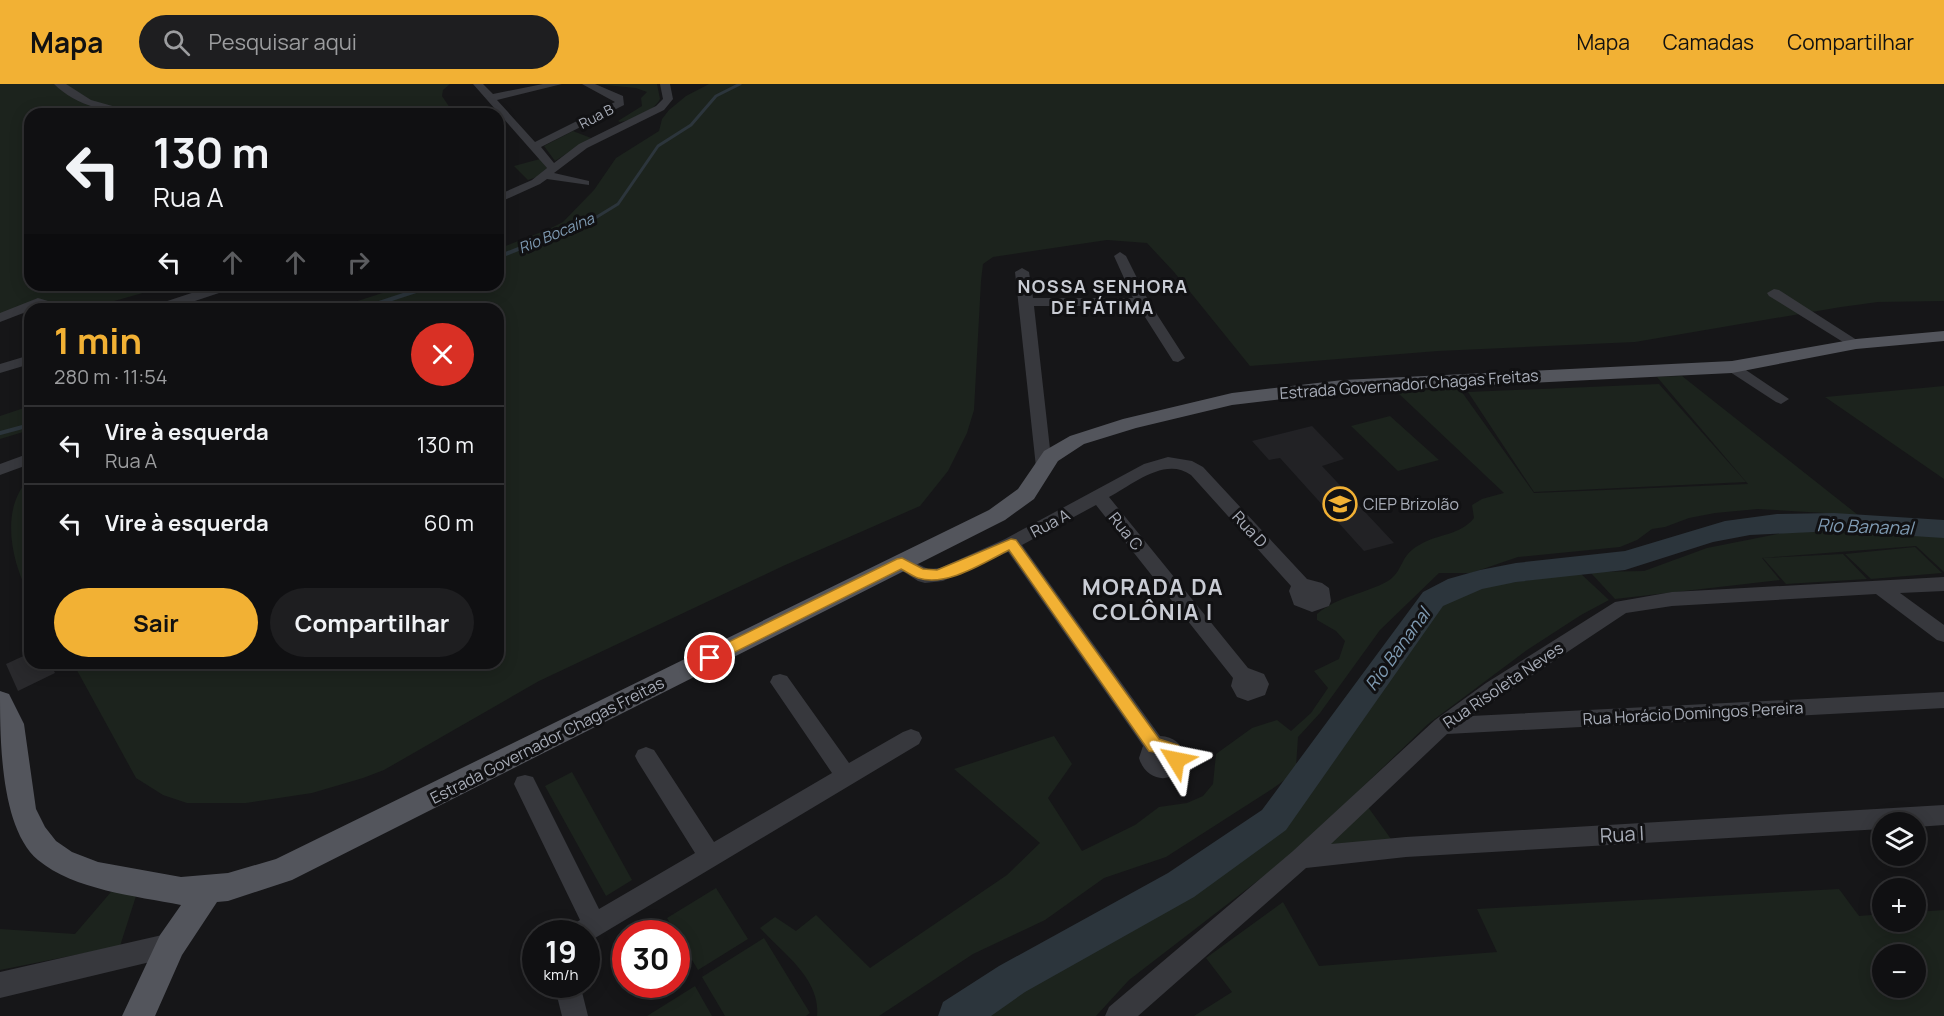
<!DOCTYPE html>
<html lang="pt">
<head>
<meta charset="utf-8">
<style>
  body { margin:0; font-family:Manrope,sans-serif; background:#1e1e20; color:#f1f3f6; height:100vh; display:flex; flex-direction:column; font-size:22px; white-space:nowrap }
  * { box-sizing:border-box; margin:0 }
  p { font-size:20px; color:#9c9d9f }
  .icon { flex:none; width:33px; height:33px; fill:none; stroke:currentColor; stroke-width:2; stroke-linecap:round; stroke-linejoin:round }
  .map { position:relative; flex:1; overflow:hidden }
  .panel { position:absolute; left:24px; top:219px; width:480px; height:366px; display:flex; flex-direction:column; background:#101012; border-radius:18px; box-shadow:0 3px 15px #0003,0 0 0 2px #303032 }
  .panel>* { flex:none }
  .hud { position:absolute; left:24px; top:24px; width:480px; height:183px; border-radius:18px; box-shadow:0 3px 15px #0003,0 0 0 2px #303032; background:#101012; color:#f1f3f6; overflow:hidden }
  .buttons { position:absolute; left:1872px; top:728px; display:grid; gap:12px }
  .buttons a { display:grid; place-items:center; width:54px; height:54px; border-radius:50%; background:#101012; box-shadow:0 3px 15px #0003,0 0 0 2px #303032; font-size:30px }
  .speed { position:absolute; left:522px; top:836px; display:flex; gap:12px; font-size:30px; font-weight:700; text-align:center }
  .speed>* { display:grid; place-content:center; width:78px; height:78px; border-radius:50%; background:#101012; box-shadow:0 3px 15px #0003,0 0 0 2px #303032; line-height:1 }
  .speed small { font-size:15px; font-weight:400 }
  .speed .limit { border:9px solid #d22; background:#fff; color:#111 }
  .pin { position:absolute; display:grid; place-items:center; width:51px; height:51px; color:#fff; margin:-26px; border:3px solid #fff; border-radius:50%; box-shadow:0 2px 6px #0007 }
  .me { position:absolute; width:66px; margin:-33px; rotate:305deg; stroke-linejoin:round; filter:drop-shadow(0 0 4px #0008) }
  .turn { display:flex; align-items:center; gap:21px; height:126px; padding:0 30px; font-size:27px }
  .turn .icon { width:78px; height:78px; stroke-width:2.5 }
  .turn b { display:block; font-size:42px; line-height:51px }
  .lanes { display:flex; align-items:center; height:57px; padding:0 30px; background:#0003; justify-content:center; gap:30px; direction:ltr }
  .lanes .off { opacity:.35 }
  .round { display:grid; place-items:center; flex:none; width:63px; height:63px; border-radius:32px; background:#1e1e20 }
  .overview { display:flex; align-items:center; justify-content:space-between; height:102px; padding:0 30px }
  h1 { font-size:36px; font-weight:700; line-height:45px; color:#f2b134 }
  .primary-button { display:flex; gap:12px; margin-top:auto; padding:12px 30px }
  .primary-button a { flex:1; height:69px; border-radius:36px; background:#f2b134; color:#111; font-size:24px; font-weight:700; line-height:69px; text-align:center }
  .primary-button a+a { background:#1e1e20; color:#f1f3f6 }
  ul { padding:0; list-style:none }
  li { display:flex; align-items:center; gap:18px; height:78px; padding:0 30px; border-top:2px solid #303032 }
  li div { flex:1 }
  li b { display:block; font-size:22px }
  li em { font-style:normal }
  header { display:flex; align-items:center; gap:36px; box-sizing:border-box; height:84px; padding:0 30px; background:#f2b134; color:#111 }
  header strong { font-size:28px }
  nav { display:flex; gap:33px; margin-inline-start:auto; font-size:21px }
  .search { width:420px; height:54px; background:#1e1e20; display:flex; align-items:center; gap:15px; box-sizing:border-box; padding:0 21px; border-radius:33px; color:#9c9d9f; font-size:22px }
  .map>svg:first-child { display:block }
</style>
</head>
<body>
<header>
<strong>Mapa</strong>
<div class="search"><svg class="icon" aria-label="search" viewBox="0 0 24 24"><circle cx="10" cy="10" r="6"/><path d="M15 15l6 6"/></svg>Pesquisar aqui</div>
<nav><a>Mapa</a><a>Camadas</a><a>Compartilhar</a></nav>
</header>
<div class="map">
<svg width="1944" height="932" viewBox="0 0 1944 932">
  <rect width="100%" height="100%" fill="#161618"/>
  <path fill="#222225" d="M1312,342L1344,375L1322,382L1394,459L1364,467L1280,374L1269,376L1252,357Z"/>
  <path fill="#1c231d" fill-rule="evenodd" d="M0,0H450L443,6L442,12L454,30H30V201H171L86,225H46L39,222L0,231Z
    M594,0H657L660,15C653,28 634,36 620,38L618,37L642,22L641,14L647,8L636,4Z
    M709,0H1944V217L1878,218L1841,223L1635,258L1438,267L1250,282L1174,188L1147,159L1107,156L993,173L983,180L981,197L974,326L967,349L948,387L920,422L783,482L539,597L384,686L363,694L312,709L246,719H187L163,711L136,694L73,579H498V225H333L407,201H498V165L549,145L563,138L594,106L616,74L659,47L662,35L669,26L686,12Z
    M573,47L591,54L555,77L544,62Z
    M540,75L547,84L537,93L528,96L514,82Z
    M1682,292L1858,431L1758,425L1715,429L1689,434L1665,443L1652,445L1637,456L1620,463L1518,473L1471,489H1439L1380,546L1320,629L1298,653L1296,683L1293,690L1272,705L1166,773L1104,794L1045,836L973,870L879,932H817C821,895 783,869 760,844L775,833L796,847L816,831L870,884L1007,791L1040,759L954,685L1054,652L1072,680L1048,714L1082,767L1135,741L1159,723L1187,719L1203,712L1213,700L1216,670L1252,644L1277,636L1291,647L1311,629L1328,604L1314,587L1339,575L1345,557L1336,547L1317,536V530C1338,512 1365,510 1388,497C1405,486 1398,472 1421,460C1438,450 1461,451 1474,434L1472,421L1482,415L1504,409L1397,308L1459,304L1534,409L1748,400L1657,293Z
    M1659,300L1746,398L1534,408L1468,308Z
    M1944,302V395L1825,313Z
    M30,322V346L0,355V332Z
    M1390,332L1439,376L1398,387L1351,342Z
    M30,394V513C10,475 0,423 30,394Z
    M1871,444L1944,451V488L1916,462L1762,474L1780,496L1615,515L1590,488L1644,487L1707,464L1783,449Z
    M1915,463L1942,489L1871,495L1845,470Z
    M1843,470L1867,495L1786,500L1763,474Z
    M1580,489L1609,516L1581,531L1527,566L1428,640L1295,768L1129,896L1096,932H964L1002,906L1085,860L1106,853L1193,802L1280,738L1357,633L1401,566L1433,528L1446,518L1487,502Z
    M572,688L632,796L606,812L545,702Z
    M1368,723L1396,762L1319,764Z
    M716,804L748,855L698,886L667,834Z
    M1839,805L1859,832L1882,830V837H1916V828L1944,826V932H1194L1232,908L1206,874L1283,818L1319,882L1497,868L1477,825ZM1882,870H1916V903H1882Z
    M111,808L137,809L120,862L0,886V845L75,850Z
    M764,854L810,929L806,932H725L702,893Z
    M695,902L712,932H647Z"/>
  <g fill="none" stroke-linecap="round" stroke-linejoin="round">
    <path stroke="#2c353c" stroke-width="3" d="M537,158L587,139L618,120L658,62L691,41L716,12L740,0"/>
    <path stroke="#2c353c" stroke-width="4" d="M498,173L541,156
      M361,225L434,201
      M0,349L30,341"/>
    <path fill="#2c353c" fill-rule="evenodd" d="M1834,429L1944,436V454L1834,447L1750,451L1713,458L1625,486L1516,498L1482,505L1443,522L1286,746L1194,813L1025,908L991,932H938L943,918L999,882L1168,789L1262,726L1423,508L1448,495L1480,486L1516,479L1625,467L1725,437L1777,430Z"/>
  </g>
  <path fill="#29292c" d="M30,569V579H50L55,589L18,607L6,580Z"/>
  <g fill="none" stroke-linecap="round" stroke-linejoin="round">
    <path fill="#37383d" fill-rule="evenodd" d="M54,0H66L91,16L141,30C111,30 76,22 54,0Z
      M473,0H483L493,10L543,0H562L497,16L535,58L615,18L582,0H595L623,12L624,21L541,63L554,79L579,60L656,22L663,15L660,0H670L673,15L664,26L587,64L554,89L589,97V101L547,95L540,100L498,119V111L532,96L547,84Z
      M1120,168L1126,172L1149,218L1185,274L1178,278L1173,277L1138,222H1034L1052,383L1050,387H1038L1036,383L1015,188L1022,184L1029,188L1033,214H1133L1114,172Z
      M216,201H236L234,204L171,225H150L152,222Z
      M1774,205L1779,206L1863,260L1861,263H1851L1769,212L1767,209Z
      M38,214L58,220L60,223L45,225L39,223L0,238V229Z
      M30,271V280L0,289V280Z
      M1732,279L1737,280L1789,315L1781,320L1776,318L1727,286L1725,283L1727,280Z
      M30,369V380L0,391V380Z
      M1168,373L1192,377L1203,383L1307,495L1322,499L1329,504L1331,517L1329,522L1312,528L1294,521L1289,507L1291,502L1191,391C1165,372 1132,401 1109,413L1248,584L1264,590L1269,600L1265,611L1248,617L1237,613L1231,602L1233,594L1096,421L1022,461L1160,652C1174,653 1182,659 1185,673C1180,701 1147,701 1139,674L1143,662L1008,468L943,497L925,499L918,497L896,483L893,478L896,473L902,472L928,485L940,484L1005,455L1144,380ZM1162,670L1164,673L1162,676L1160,673Z
      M1944,493V507L1900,509L1944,541V558L1937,556L1876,510L1672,522L1626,529L1471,632L1944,608V624L1447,650L1331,760L1406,753L1944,721V741L1916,743V738H1882V745L1406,773L1306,784L1138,932H1105L1109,923L1293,767L1435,636L1486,599L1615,518L1672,508Z
      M780,590L787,592L849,679L903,648L911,645L919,648L922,654L919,660L590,857L586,858V849H569L572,841L580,836L514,700L517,693L525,691L533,693L599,825L695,769L638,678L635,672L638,666L646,663L654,666L714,758L832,689L770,598L773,592Z
      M171,849L180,853L183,861L180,869L171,873L0,914V888Z
      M554,900H580L588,932H562Z"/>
    <path fill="#53555c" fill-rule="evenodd" d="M1944,247V257L1856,265L1732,289L1343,308L1232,321L1136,344L1084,360L1058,377L1034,415L1005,436L292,796L228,817L217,818L182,871L155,932H122L160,851L181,821C136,812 74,806 38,776C0,744 0,654 0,607L9,610L24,640L36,725L45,743L56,757L72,768L98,778L181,793L228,789L276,775L989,426L1018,405L1044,367L1070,352L1123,335L1232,309L1343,296L1732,277L1856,255Z"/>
  </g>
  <path fill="#f2b134" stroke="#9d7322" stroke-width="1.5" d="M1011,455L1016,456L1159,655L1178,661L1184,676L1181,681L1176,683L1170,681L1165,670L1149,667L1009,466C983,479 947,503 918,494C912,492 907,488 901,485L715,578H704L702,574L704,570L897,475L902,474L923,485L937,486Z"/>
  <defs>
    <g id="school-ring" transform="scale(1.725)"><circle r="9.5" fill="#111113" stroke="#f2b134" stroke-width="1.5"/><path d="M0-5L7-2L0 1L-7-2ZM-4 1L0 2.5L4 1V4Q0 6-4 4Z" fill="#f2b134"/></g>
  </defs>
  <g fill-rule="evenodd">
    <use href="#school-ring" x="1340" y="420"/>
  </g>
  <g text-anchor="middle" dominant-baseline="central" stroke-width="6" stroke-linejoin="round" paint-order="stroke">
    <g font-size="14" fill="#a8adb8" stroke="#111113">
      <text transform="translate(596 32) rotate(-27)">Rua B</text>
    </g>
    <g font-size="15" font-style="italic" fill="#7f9bb3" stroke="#111113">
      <text transform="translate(556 149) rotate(-23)">Rio Bocaína</text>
    </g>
    <g font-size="16" fill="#a8adb8" stroke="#111113">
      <text transform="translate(1409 300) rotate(-4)">Estrada Governador Chagas Freitas</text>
      <text transform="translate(1050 439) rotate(-28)">Rua A</text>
      <text transform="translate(1250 445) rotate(47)">Rua D</text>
      <text transform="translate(1126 447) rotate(51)">Rua C</text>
      <text transform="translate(1503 601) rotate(-34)">Rua Risoleta Neves</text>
      <text transform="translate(1693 629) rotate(-3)">Rua Horácio Domingos Pereira</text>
      <text transform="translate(547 656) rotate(-27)">Estrada Governador Chagas Freitas</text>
    </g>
    <g font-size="16" fill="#a8adb8" stroke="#111113" text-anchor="start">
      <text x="1363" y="420">CIEP Brizolão</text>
    </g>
    <g font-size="18" font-weight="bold" letter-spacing="1.5" fill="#c9ccd4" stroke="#111113">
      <text x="1103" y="202">NOSSA SENHORA<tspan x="1103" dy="21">DE FÁTIMA</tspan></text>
    </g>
    <g font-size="18" font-style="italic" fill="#7f9bb3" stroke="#111113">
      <text transform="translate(1865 442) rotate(2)">Rio Bananal</text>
      <text transform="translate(1397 565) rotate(-54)">Rio Bananal</text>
    </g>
    <g font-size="20" fill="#a8adb8" stroke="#111113">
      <text transform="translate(1622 750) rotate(-3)">Rua I</text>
    </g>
    <g font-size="22" font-weight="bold" letter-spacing="1.5" fill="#c9ccd4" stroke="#111113">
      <text x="1153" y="503">MORADA DA<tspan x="1153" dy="25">COLÔNIA I</tspan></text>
    </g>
  </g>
</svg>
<div class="buttons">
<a><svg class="icon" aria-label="layers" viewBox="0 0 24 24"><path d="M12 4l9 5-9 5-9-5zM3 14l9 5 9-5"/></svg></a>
<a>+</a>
<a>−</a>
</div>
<div class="speed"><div>19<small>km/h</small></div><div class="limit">30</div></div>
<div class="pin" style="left:710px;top:574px;background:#d93025"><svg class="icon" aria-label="arrive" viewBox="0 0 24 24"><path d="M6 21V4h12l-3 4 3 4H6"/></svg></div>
<svg class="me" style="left:1176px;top:676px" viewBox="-20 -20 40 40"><path d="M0-17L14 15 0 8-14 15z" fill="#f2b134" stroke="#fff" stroke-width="4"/></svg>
<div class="hud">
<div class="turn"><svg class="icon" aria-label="left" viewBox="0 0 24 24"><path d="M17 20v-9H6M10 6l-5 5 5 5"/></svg><div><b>130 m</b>Rua A</div></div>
<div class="lanes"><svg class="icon" aria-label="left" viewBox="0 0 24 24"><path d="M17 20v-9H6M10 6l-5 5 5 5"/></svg><svg class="icon off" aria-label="ahead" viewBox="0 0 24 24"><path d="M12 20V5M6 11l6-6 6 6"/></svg><svg class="icon off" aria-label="ahead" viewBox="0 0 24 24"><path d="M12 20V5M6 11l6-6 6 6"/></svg><svg class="icon off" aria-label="right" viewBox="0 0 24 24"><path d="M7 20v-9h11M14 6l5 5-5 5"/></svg></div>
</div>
<section class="panel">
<div class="overview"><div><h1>1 min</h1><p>280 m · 11:54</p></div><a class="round" style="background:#d93025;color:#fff"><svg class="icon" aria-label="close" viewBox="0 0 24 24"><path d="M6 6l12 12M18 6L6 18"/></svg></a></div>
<ul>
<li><svg class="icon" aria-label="left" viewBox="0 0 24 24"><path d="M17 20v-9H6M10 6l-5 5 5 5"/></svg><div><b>Vire à esquerda</b><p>Rua A</p></div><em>130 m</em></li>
<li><svg class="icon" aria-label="left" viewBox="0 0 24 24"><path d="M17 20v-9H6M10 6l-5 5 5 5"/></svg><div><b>Vire à esquerda</b></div><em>60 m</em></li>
</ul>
<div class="primary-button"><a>Sair</a><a>Compartilhar</a></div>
</section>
</div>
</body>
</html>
